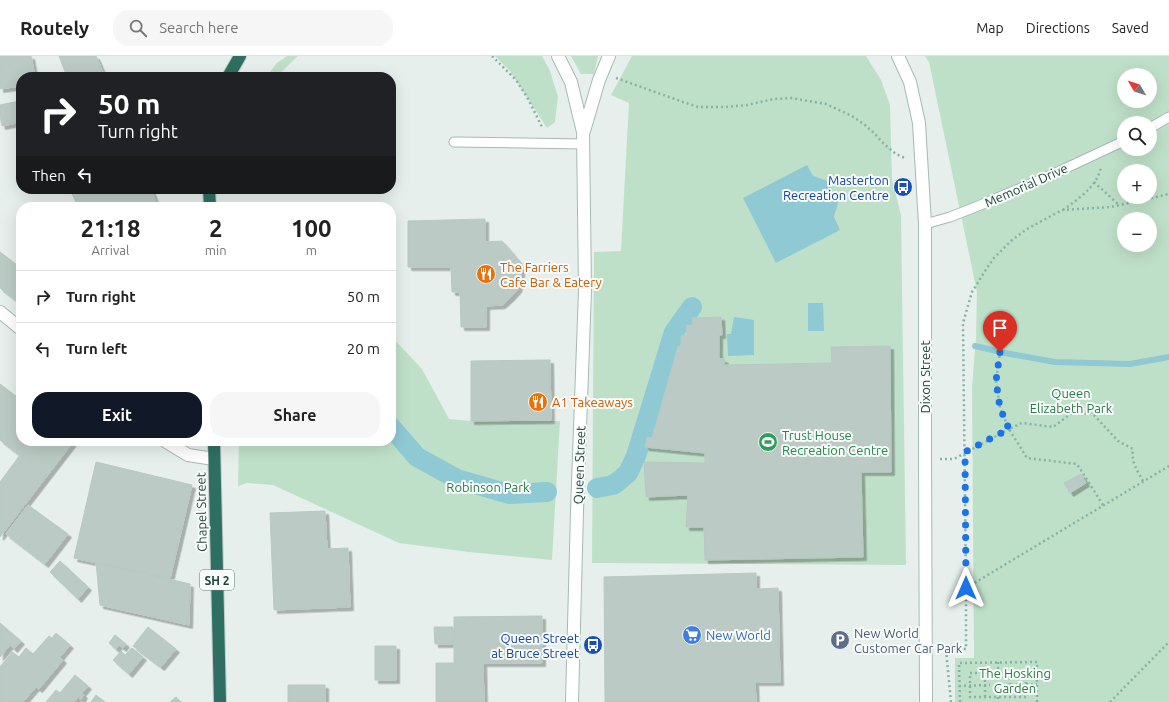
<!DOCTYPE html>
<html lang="en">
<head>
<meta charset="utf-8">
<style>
  body { margin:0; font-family:Ubuntu,sans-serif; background:#f6f6f6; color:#222; height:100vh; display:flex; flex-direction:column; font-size:15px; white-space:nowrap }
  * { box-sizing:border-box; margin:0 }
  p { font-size:13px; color:#767676 }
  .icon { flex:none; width:22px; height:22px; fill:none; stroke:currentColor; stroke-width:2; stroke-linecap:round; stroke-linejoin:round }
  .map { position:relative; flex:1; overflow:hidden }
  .panel { position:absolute; left:16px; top:146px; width:380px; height:244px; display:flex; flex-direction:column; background:#fff; border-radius:16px; box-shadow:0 4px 16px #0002 }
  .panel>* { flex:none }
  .top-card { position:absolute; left:16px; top:16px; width:380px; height:122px; border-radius:16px; box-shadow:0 4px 16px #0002; background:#202124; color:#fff; overflow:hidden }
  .needle { width:26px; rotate:309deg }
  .buttons { position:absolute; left:1117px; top:12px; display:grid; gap:8px }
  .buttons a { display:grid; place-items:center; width:40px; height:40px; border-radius:50%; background:#fff; box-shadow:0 4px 16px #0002; font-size:20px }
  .pin { position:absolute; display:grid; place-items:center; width:34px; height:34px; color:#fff; margin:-41px -17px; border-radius:50% 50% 50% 0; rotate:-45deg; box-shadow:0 0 4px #0007 }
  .pin .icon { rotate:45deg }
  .me { position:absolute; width:44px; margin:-22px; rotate:0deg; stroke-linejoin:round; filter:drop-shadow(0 0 3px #0008) }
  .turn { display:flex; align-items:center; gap:14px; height:84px; padding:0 16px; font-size:18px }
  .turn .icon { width:52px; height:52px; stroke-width:2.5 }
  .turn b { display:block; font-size:28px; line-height:34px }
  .then { display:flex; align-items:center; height:38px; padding:0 16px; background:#0003; gap:8px; font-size:15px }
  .eta { display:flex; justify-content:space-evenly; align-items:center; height:68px; text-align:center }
  .eta b { font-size:24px; font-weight:600; line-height:28px }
  .cta { display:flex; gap:8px; margin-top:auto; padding:8px 16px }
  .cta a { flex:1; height:46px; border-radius:16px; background:#111827; color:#fff; font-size:16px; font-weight:600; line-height:46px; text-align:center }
  .cta a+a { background:#f6f6f6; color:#222 }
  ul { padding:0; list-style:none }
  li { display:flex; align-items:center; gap:12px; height:52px; padding:0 16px; border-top:1px solid #e0e0e0 }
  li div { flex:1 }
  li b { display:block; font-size:15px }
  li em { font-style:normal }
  header { display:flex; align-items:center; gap:24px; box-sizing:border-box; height:56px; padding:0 20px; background:#fff; border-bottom:1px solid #e0e0e0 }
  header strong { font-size:19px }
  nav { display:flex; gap:22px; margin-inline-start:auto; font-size:14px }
  .search { width:280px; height:36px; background:#f6f6f6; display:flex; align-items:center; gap:10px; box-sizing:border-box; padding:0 14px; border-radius:16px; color:#767676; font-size:15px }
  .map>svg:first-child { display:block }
</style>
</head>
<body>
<header>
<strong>Routely</strong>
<div class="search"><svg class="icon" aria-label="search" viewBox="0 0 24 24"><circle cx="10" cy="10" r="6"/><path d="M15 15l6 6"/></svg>Search here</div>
<nav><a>Map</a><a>Directions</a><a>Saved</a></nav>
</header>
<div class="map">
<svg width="1169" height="646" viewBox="0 0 1169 646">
  <defs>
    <filter id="shadow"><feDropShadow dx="3.5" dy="3.5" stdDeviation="0" flood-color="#0004"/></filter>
  </defs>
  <rect width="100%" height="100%" fill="#e6efeb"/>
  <path fill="#bfe0c8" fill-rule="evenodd" d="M287,0H298L276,21H266L277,7Z
    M495,0H542L550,15L558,41L555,66L547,72L510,15Z
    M571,0H598L594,18H581Z
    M632,0H866L881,24L890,49L892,124L901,159L906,509L592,507L594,196L621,195L629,47L611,39Z
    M925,0H1169V646H955V602H974L972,331L976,282L977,236L929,6ZM1124,19H1150V45H1124ZM1124,67H1150V93H1124ZM1124,115H1150V141H1124ZM1124,163H1150V189H1124Z
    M391,280L422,313L449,363L471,365H560L552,504L469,496L399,487L273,429L247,427L238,430L239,385H391Z"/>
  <path fill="#8ec9d4" d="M807,109L813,120L828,125L838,147L834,161L840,174L776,207L743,142Z
    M808,247H823L824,275H808Z
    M734,261L754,264V299L728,300L727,278H731Z"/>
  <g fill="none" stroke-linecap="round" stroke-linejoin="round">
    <path stroke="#8ec9d4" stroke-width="6" d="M975,290L1005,297L1055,306L1130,308L1169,301"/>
    <path stroke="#8ec9d4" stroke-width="20" d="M391,371L417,401L457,423L509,438L547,436
      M597,432L613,429L620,424L628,417L636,400L674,276L692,251"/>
  </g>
  <path fill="#bbcac4" stroke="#b8c9c2" filter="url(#shadow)" d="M0,0H31L35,21H21V30L0,33Z
    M59,0H96L105,21H67Z
    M19,45L21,56V66L2,70L0,59V49Z
    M70,133H151L158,151H121L120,148L112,151H78Z
    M485,163V186L502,185L508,192L518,204L521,213V223L518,233L511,241L502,249L486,250V271H461L460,236H452L451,211H408V165Z
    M0,196L21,212V240L17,245L0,232Z
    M721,261L722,279H719V302L725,304L724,309L832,307L831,291L890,290L891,416H861L863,501L705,504L704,471H686L688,439L646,441L644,406L705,407V397L645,391L647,381L652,382L678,290L681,291V280L687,279L686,269L693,270L692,262Z
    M550,304L551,364L471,365V305Z
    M0,328L21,344V385H74L0,481V426L20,399L0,384Z
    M96,406L192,429L170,523L74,502Z
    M1081,418L1086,427L1070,437L1064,427Z
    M28,449L68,478L45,508L6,478Z
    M325,455L327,493L348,492L350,551L274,554L270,457Z
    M60,505L88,531L78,543L50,516Z
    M96,506L190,528L189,569L100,549Z
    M756,517V533L778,532L780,626H755L756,646H605L604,521Z
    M542,560V607H454V561Z
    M0,567L21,585L14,593L10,589L0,601Z
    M148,571L176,593L161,611L133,590Z
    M434,571H453V588H435Z
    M56,577L70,589L60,601L63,604L39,633L36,631L23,646H0V611L12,596L19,601L26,592L33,598L49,580L52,582Z
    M115,579L126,588L123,592L119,589L116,593L109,587Z
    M375,590H396V624H375Z
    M132,592L143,601L129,618L113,604L121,595L125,599Z
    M436,607H483L484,646H436Z
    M75,619L88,630L82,637L84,639L81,644L78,641L74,646H46L56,634L60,637Z
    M288,629H325V646H288Z
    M96,639L105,646H91Z
    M176,641L181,646H170Z"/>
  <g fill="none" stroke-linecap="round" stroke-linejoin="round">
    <g stroke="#a8b8b2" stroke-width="11">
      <path id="lane" d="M1150,72L1169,61
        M454,86L583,88
        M925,168L950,161L978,150L1047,121L1124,85"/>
    </g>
    <g stroke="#a8b8b2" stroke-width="14">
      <path id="street" d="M0,256L21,273
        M165,385L188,399L214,403"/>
    </g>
    <g stroke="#a4bbb3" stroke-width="14">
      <path id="secondary" d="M558,0L571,26L583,76L585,234L577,455L572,646
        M898,0L910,26L919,67L925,168V403L926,646
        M584,75L599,24L609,0"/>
    </g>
    <g stroke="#c2cac8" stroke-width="14">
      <path id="highway" d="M228,21L240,0
        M209,133L210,151
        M214,385L220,646"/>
    </g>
    <path stroke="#86b3a5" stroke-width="2.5" stroke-dasharray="2 3" stroke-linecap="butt" d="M492,0L516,24L527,41L543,73
      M616,22L683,46L698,51H726L747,49L774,43L791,42L826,48L852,60L865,69L875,78L883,87L896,98L905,102
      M1094,126L1119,149
      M1063,154C1078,143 1097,131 1101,111
      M940,403H954L1009,373L1000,352L996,325L1002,283
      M1103,449L1077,408L1027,402L1009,373L1022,367L1053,371L1073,356L1093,358L1118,385L1133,393C1131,406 1137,414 1143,425
      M966,532L1169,410
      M998,606V622
      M1026,616V641H970V617Z
      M1010,617V641
      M1006,629L1037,628
      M959,630L990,629
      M998,636V646
      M985,641V617
      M951,646L946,594L966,593V532L963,267L972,236L985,215L994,202L1011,185L1027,173L1062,154L1111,151L1169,138
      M960,646L959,607L1037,606V646
      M1110,646L1169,586"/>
    <use href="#lane" stroke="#fff" stroke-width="9"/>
    <use href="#street" stroke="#fff" stroke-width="12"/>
    <use href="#secondary" stroke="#fff" stroke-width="12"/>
    <use href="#highway" stroke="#2f6f62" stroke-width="12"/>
  </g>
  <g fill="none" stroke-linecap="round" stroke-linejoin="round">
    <path stroke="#1a73e8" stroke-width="7" stroke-dasharray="0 12.6" d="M966,532L965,396L1009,373L1000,352L996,325L1000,296"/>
  </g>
  <defs>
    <g id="bus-disc" transform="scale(1)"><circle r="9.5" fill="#1a4fb4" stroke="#f7fbf9"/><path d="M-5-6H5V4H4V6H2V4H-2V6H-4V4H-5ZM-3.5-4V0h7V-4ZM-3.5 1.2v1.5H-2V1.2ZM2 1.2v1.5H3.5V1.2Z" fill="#fff"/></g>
    <g id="restaurant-disc" transform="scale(1)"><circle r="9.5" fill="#e8710a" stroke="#f7fbf9"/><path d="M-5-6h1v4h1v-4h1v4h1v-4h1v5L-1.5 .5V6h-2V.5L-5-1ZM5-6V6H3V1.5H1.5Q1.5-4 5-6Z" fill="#fff"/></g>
    <g id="stadium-disc" transform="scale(1)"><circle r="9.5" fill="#2e9e5b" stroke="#f7fbf9"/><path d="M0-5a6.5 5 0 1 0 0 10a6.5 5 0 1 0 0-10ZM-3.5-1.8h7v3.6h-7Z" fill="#fff"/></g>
    <g id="supermarket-disc" transform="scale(1)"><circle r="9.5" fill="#3f7fe0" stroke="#f7fbf9"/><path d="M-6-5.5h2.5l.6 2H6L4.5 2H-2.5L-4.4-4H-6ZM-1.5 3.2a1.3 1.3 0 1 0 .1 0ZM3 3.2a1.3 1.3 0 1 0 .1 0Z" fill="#fff"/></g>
    <g id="parking-disc" transform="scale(1)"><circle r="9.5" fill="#5c6f8a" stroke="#f7fbf9"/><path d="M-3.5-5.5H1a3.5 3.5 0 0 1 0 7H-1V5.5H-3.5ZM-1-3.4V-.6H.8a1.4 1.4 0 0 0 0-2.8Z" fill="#fff"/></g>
  </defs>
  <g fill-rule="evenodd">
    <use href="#bus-disc" x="903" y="131"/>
    <use href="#restaurant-disc" x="486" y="218"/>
    <use href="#restaurant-disc" x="538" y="346"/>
    <use href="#stadium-disc" x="768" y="386"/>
    <use href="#supermarket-disc" x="692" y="579"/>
    <use href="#parking-disc" x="840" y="584"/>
    <use href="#bus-disc" x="593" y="589"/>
  </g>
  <g text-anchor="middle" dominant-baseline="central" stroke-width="4" stroke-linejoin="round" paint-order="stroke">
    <rect fill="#f7fbf9" stroke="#637a73" stroke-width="1" x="200" y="514" width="34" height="20" rx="3"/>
    <g font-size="12" font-weight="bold" fill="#24423a">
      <text x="217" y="524">SH 2</text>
    </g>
    <g font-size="13" fill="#164399" stroke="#f7fbf9" text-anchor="end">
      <text x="889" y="124">Masterton<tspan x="889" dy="15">Recreation Centre</tspan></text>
      <text x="579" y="582">Queen Street<tspan x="579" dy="15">at Bruce Street</tspan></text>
    </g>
    <g font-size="13" fill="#24423a" stroke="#f7fbf9">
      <text transform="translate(1026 129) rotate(-24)">Memorial Drive</text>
      <text transform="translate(925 321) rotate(-90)">Dixon Street</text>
      <text transform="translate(579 409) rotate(-88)">Queen Street</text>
      <text transform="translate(201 456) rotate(-91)">Chapel Street</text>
    </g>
    <g font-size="13" fill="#c56008" stroke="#f7fbf9" text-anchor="start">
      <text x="500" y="211">The Farriers<tspan x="500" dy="15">Cafe Bar &amp; Eatery</tspan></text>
      <text x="552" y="346">A1 Takeaways</text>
    </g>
    <g font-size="13" fill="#2d7a4b" stroke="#f7fbf9">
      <text x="1071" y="337">Queen<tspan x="1071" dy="15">Elizabeth Park</tspan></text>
      <text x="488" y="431">Robinson Park</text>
      <text x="1015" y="617">The Hosking<tspan x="1015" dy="15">Garden</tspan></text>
    </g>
    <g font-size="13" fill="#27864d" stroke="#f7fbf9" text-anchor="start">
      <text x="782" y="379">Trust House<tspan x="782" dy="15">Recreation Centre</tspan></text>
    </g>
    <g font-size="13" fill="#4e5e75" stroke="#f7fbf9" text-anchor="start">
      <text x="854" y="577">New World<tspan x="854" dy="15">Customer Car Park</tspan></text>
    </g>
    <g font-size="13" fill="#366cbe" stroke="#f7fbf9" text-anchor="start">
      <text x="706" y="579">New World</text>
    </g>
  </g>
</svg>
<div class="buttons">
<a><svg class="needle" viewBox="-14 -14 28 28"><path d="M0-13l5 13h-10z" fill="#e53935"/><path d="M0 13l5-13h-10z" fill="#767676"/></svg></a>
<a><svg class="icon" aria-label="search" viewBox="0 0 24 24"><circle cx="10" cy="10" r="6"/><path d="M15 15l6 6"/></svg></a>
<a>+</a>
<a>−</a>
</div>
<div class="pin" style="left:1000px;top:296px;background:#d93025"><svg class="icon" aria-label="arrive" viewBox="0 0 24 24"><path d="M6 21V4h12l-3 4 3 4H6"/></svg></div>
<svg class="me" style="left:966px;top:532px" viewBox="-20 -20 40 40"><path d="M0-17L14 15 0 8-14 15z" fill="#1a73e8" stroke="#fff" stroke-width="4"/></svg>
<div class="top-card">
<div class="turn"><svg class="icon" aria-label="right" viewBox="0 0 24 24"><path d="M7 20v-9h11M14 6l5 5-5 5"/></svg><div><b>50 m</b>Turn right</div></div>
<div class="then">Then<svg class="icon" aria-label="left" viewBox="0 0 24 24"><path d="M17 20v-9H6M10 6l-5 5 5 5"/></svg></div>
</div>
<section class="panel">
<div class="eta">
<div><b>21:18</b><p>Arrival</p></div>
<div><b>2</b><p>min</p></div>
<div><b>100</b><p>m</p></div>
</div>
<ul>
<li><svg class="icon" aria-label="right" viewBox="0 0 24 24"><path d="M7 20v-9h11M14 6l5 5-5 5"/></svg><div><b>Turn right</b></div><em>50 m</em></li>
<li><svg class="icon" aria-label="left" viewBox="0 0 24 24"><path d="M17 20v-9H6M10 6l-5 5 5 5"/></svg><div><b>Turn left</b></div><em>20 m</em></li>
</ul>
<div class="cta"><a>Exit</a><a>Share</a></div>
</section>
</div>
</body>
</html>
